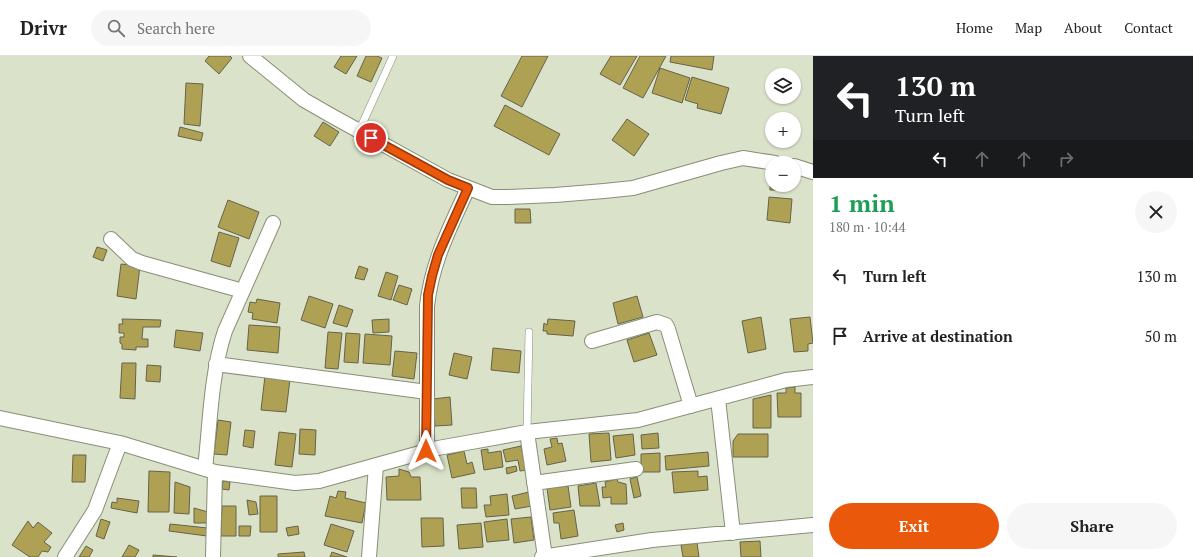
<!DOCTYPE html>
<html lang="en">
<head>
<meta charset="utf-8">
<style>
  body { margin:0; font-family:"PT Serif",serif; background:#f6f6f6; color:#222; height:100vh; display:flex; flex-direction:column; font-size:15px; white-space:nowrap }
  * { box-sizing:border-box; margin:0 }
  p { font-size:13px; color:#767676 }
  .icon { flex:none; width:22px; height:22px; fill:none; stroke:currentColor; stroke-width:2; stroke-linecap:round; stroke-linejoin:round }
  .map { position:relative; flex:1; overflow:hidden }
  .details { display:flex; flex-direction:column; background:#fff; width:380px }
  .details>* { flex:none }
  .banner { background:#202124; color:#fff; overflow:hidden }
  .fabs { position:absolute; left:765px; top:12px; display:grid; gap:8px }
  .fabs a { display:grid; place-items:center; width:36px; height:36px; border-radius:50%; background:#fff; box-shadow:0 1px 3px #0004; font-size:20px }
  .pin { position:absolute; display:grid; place-items:center; width:34px; height:34px; color:#fff; margin:-17px; border:2px solid #fff; border-radius:50%; box-shadow:0 1px 4px #0007 }
  .me { position:absolute; width:44px; margin:-22px; rotate:0deg; stroke-linejoin:round; filter:drop-shadow(0 0 3px #0008) }
  .turn { display:flex; align-items:center; gap:14px; height:84px; padding:0 16px; font-size:18px }
  .turn .icon { width:52px; height:52px; stroke-width:2.5 }
  .turn b { display:block; font-size:28px; line-height:34px }
  .lanes { display:flex; align-items:center; height:38px; padding:0 16px; background:#0003; justify-content:center; gap:20px; direction:ltr }
  .lanes .off { opacity:.35 }
  .round { display:grid; place-items:center; flex:none; width:42px; height:42px; border-radius:21px; background:#f6f6f6 }
  .summary { display:flex; align-items:center; justify-content:space-between; height:68px; padding:0 16px }
  h1 { font-size:24px; font-weight:600; line-height:30px; color:#1e9e55 }
  .primary-button { display:flex; gap:8px; margin-top:auto; padding:8px 16px }
  .primary-button a { flex:1; height:46px; border-radius:24px; background:#ea580c; color:#fff; font-size:16px; font-weight:600; line-height:46px; text-align:center }
  .primary-button a+a { background:#f6f6f6; color:#222 }
  ul { padding:0; list-style:none }
  li { display:flex; align-items:center; gap:12px; height:60px; padding:0 16px }
  li div { flex:1 }
  li b { display:block; font-size:15px }
  li em { font-style:normal }
  header { display:flex; align-items:center; gap:24px; box-sizing:border-box; height:56px; padding:0 20px; background:#fff; border-bottom:1px solid #e0e0e0 }
  header strong { font-size:19px }
  nav { display:flex; gap:22px; margin-inline-start:auto; font-size:14px }
  .search { width:280px; height:36px; background:#f6f6f6; display:flex; align-items:center; gap:10px; box-sizing:border-box; padding:0 14px; border-radius:22px; color:#767676; font-size:15px }
  main { display:flex; flex:1; min-height:0 }
  .map>svg:first-child { display:block }
</style>
</head>
<body>
<header>
<strong>Drivr</strong>
<div class="search"><svg class="icon" aria-label="search" viewBox="0 0 24 24"><circle cx="10" cy="10" r="6"/><path d="M15 15l6 6"/></svg>Search here</div>
<nav><a>Home</a><a>Map</a><a>About</a><a>Contact</a></nav>
</header>
<main>
<div class="map">
<svg width="813" height="501" viewBox="0 0 813 501">
  <rect width="100%" height="100%" fill="#dae3ca"/>
  <path fill="#afa154" stroke="#66624b" d="M209,0H230L232,2L219,18L205,5Z
    M341,0H357L346,18L334,11Z
    M366,0H377L382,2L371,26L357,20Z
    M522,0H548L522,51L501,40Z
    M611,0H637L620,29L600,18Z
    M640,0H666L643,42L623,32Z
    M671,0H714L712,14L670,6Z
    M660,12L690,22L682,47L652,37Z
    M692,21L729,32L721,58L697,52L698,48L685,44Z
    M186,27L203,28L200,70L184,68Z
    M505,49L560,78L549,99L494,70Z
    M627,63L649,78L634,100L612,84Z
    M323,66L339,76L330,90L314,80Z
    M180,71L203,77L201,85L178,80Z
    M770,112L772,113V129H780V134H770Z
    M769,141L792,143L790,167L767,164Z
    M228,144L259,156L249,183L218,171Z
    M515,153H530L531,167H515Z
    M219,176L239,182L230,211L211,205Z
    M97,191L107,194L103,205L93,201Z
    M121,208L140,210L136,243L117,240Z
    M359,210L368,213L364,224L355,222Z
    M386,216L398,220L391,244L378,240Z
    M399,229L412,233L407,249L393,244Z
    M309,240L333,248L325,272L301,264Z
    M637,240L643,261L618,268L613,247Z
    M257,243L280,247L277,267L252,263L253,257L248,256L250,246L256,247Z
    M339,249L353,254L347,271L333,267Z
    M761,261L766,293L748,297L742,265Z
    M810,261L813,287L808,288V295L794,296L790,263Z
    M122,263L161,264L160,271H143L142,283H148V291H136V294L122,293V288L120,287V281H124V277H119V268H123Z
    M389,263V276L373,277L372,264Z
    M548,263L575,265L573,280L547,278V275H543L544,267L547,269Z
    M249,269L280,271L278,297L247,294Z
    M176,274L203,277L200,295L174,291Z
    M328,276L342,277L338,313L325,312Z
    M346,277L360,278L358,307L344,306Z
    M649,277L657,299L634,306L627,284Z
    M365,278L392,280L390,309L363,307Z
    M493,292L521,295L519,317L491,314Z
    M395,295L417,297L414,323L392,320Z
    M454,297L472,301L467,323L449,319Z
    M122,307H136L135,343L120,342Z
    M147,309L161,310L160,326L146,325Z
    M265,320L290,323L286,356L261,354Z
    M795,331V337H801V361H778L777,337H786V332Z
    M771,339V372H753V343Z
    M450,341L452,369L435,370L433,343Z
    M218,364L231,366L227,399L214,398Z
    M300,373L316,374L315,399L299,398Z
    M245,374L255,375L253,392L243,390Z
    M279,376L296,378L292,411L275,409Z
    M609,377L611,404L591,406L589,378Z
    M658,377L659,392L642,393L641,379Z
    M633,378L635,399L616,402L613,380Z
    M738,378H768V401H733V385Z
    M557,382L558,388L562,387L566,405L547,409L544,393L552,391L550,383Z
    M521,390L526,414L520,415L518,404L506,406L503,394Z
    M488,393V397L501,395L503,411L484,414L481,394Z
    M464,395L467,408L472,406L475,417L452,422L447,399Z
    M708,396L709,410L666,414L665,400Z
    M660,397V416H641V398Z
    M73,399H86L85,426H72Z
    M516,410L517,415L507,418L506,412Z
    M399,413L409,416L411,421H420L421,444H387L386,421L399,420Z
    M149,415L170,416L169,456H148Z
    M698,415V421L707,420L708,434L674,437L672,416Z
    M637,421L641,440L634,442L630,423Z
    M617,423L618,426L626,428L627,448H611V441L603,442L602,431H606L605,426Z
    M223,425L230,426L229,434L222,433Z
    M175,426L190,431L189,458L174,457Z
    M596,427L600,450H580L578,430Z
    M568,430L571,451L550,454L547,432Z
    M461,432H476L477,452H462Z
    M338,435L346,436L345,442L366,447L362,467L325,460L330,440L336,442Z
    M529,436L532,450L515,453L512,440Z
    M507,438L509,459L486,461L484,449H491L490,440Z
    M260,440H277V476H260Z
    M117,442L139,445L137,457L111,452L112,446L117,447Z
    M247,444L256,446L258,458L249,459Z
    M222,450H236V480H221Z
    M194,452L208,456V467H194Z
    M574,454L578,480L561,483L559,467H554L553,457Z
    M531,461L534,484L514,487L511,463Z
    M421,462H443L444,490L422,491Z
    M101,463L110,466L104,483L96,480Z
    M507,463L509,484L487,486L484,466Z
    M28,465L33,472L38,466L52,477L44,486L51,491L48,496L42,495L38,501H30L12,489Z
    M481,467L483,491L459,493L457,469Z
    M623,467L624,474L617,476L615,469Z
    M170,468L208,472L207,480L169,475Z
    M331,468L354,475L347,496L324,489Z
    M239,470H251L250,480H239Z
    M298,470L299,478L288,480L286,472Z
    M760,485L761,501H741L740,486Z
    M697,487L699,501H683L681,489Z
    M129,489L139,494L135,501H122Z
    M86,490L93,494L89,501H79Z
    M304,496L305,501H278V498Z
    M332,496L347,501H330Z
    M153,499L177,501H153Z"/>
  <g fill="none" stroke-linecap="round" stroke-linejoin="round">
    <g stroke="#868f77" stroke-width="8">
      <path id="service" d="M359,75L393,0
        M527,376L529,276"/>
    </g>
    <g stroke="#868f77" stroke-width="16">
      <path id="minor" d="M250,0L304,44L332,60L448,124L492,141H507L555,139L604,135L633,132L721,107L743,102L775,107
        M794,110L813,116
        M111,183L132,203L142,207L243,235
        M592,285L657,266L666,269L668,273L691,350
        M216,308L427,336
        M718,343L733,477
        M0,362L120,387L215,416L295,427L319,425L438,392L527,376L638,364L786,324L813,321
        M527,376L545,501
        M427,395V250C432,205 450,172 468,132
        M205,413C210,368 211,317 225,275L273,167
        M534,427L636,413
        M65,501L95,454L120,387
        M213,501L215,416
        M369,501L376,410
        M542,501L652,484L813,469"/>
    </g>
    <use href="#service" stroke="#fff" stroke-width="7"/>
    <use href="#minor" stroke="#fff" stroke-width="14"/>
  </g>
  <g fill="none" stroke-linecap="round" stroke-linejoin="round">
    <g stroke="#983908" stroke-width="10">
      <path id="route" d="M371,82L448,124L468,132L438,199L432,220L428,239L426,395"/>
    </g>
    <use href="#route" stroke="#ea580c" stroke-width="7"/>
  </g>
</svg>
<div class="fabs">
<a><svg class="icon" aria-label="layers" viewBox="0 0 24 24"><path d="M12 4l9 5-9 5-9-5zM3 14l9 5 9-5"/></svg></a>
<a>+</a>
<a>−</a>
</div>
<div class="pin" style="left:371px;top:82px;background:#d93025"><svg class="icon" aria-label="arrive" viewBox="0 0 24 24"><path d="M6 21V4h12l-3 4 3 4H6"/></svg></div>
<svg class="me" style="left:426px;top:395px" viewBox="-20 -20 40 40"><path d="M0-17L14 15 0 8-14 15z" fill="#ea580c" stroke="#fff" stroke-width="4"/></svg>
</div>
<section class="details">
<div class="banner">
<div class="turn"><svg class="icon" aria-label="left" viewBox="0 0 24 24"><path d="M17 20v-9H6M10 6l-5 5 5 5"/></svg><div><b>130 m</b>Turn left</div></div>
<div class="lanes"><svg class="icon" aria-label="left" viewBox="0 0 24 24"><path d="M17 20v-9H6M10 6l-5 5 5 5"/></svg><svg class="icon off" aria-label="ahead" viewBox="0 0 24 24"><path d="M12 20V5M6 11l6-6 6 6"/></svg><svg class="icon off" aria-label="ahead" viewBox="0 0 24 24"><path d="M12 20V5M6 11l6-6 6 6"/></svg><svg class="icon off" aria-label="right" viewBox="0 0 24 24"><path d="M7 20v-9h11M14 6l5 5-5 5"/></svg></div>
</div>
<div class="summary"><div><h1>1 min</h1><p>180 m · 10:44</p></div><a class="round"><svg class="icon" aria-label="close" viewBox="0 0 24 24"><path d="M6 6l12 12M18 6L6 18"/></svg></a></div>
<ul>
<li><svg class="icon" aria-label="left" viewBox="0 0 24 24"><path d="M17 20v-9H6M10 6l-5 5 5 5"/></svg><div><b>Turn left</b></div><em>130 m</em></li>
<li><svg class="icon" aria-label="arrive" viewBox="0 0 24 24"><path d="M6 21V4h12l-3 4 3 4H6"/></svg><div><b>Arrive at destination</b></div><em>50 m</em></li>
</ul>
<div class="primary-button"><a>Exit</a><a>Share</a></div>
</section>
</main>
</body>
</html>
